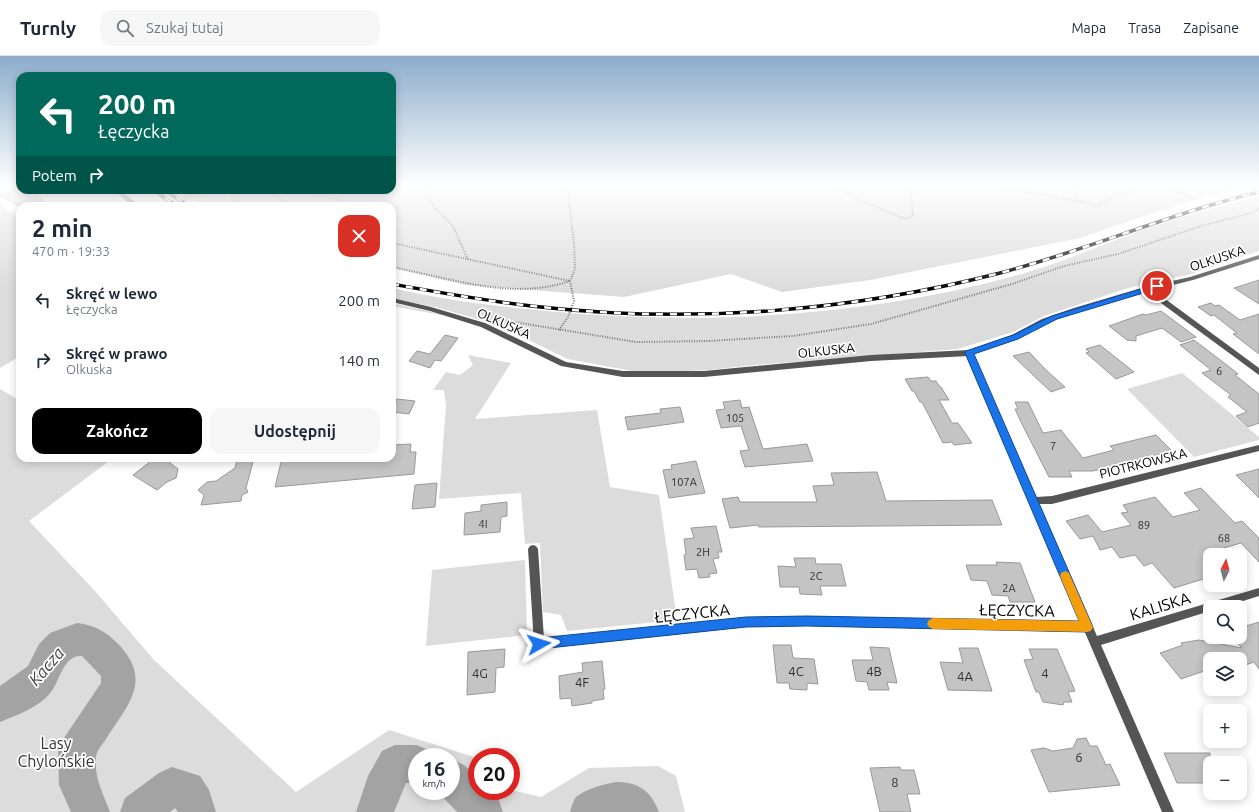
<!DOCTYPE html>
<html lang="pl">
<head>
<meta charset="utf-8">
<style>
  body { margin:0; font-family:Ubuntu,sans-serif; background:#f6f6f7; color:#1f2937; height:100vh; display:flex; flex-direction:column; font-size:15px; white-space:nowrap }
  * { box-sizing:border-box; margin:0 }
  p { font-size:13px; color:#747a83 }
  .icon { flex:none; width:22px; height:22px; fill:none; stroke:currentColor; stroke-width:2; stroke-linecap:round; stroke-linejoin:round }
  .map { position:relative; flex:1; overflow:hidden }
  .panel { position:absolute; left:16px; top:146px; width:380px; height:260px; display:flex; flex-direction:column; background:#fff; border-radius:12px; box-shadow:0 2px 10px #0003 }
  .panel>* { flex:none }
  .hud { position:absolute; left:16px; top:16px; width:380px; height:122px; border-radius:12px; box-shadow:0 2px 10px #0003; background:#00695c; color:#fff; overflow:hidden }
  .needle { width:26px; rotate:6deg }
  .buttons { position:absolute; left:1203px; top:492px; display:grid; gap:8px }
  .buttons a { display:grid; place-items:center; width:44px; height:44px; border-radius:8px; background:#fff; box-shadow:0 2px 10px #0003; font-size:20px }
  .speed { position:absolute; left:408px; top:692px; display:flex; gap:8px; font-size:20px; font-weight:700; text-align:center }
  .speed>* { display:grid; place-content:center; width:52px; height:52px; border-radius:50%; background:#fff; box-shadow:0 2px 10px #0003; line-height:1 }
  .speed small { font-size:10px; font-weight:400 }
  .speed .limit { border:6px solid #d22; background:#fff; color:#111 }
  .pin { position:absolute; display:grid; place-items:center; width:34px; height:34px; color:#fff; margin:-17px; border:2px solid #fff; border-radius:50%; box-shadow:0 1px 4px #0007 }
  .me { position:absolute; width:44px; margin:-22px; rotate:84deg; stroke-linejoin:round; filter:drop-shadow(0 0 3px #0008) }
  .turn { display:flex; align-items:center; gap:14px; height:84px; padding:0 16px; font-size:18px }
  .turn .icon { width:52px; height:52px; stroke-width:2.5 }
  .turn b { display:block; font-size:28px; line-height:34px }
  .then { display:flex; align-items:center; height:38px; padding:0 16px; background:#0003; gap:8px; font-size:15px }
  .round { display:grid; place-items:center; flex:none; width:42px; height:42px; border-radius:12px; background:#f6f6f7 }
  .overview { display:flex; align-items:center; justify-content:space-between; height:68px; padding:0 16px }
  h1 { font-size:24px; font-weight:700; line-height:30px }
  .button { display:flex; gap:8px; margin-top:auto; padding:8px 16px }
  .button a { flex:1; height:46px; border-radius:12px; background:#000; color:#fff; font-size:16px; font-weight:700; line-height:46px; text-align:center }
  .button a+a { background:#f6f6f7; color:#1f2937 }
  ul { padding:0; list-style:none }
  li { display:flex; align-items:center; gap:12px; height:60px; padding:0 16px }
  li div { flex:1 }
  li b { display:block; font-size:15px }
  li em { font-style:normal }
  header { display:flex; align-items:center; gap:24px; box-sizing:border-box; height:56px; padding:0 20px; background:#fff; border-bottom:1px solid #e0e1e3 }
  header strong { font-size:19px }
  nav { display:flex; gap:22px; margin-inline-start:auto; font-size:14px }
  .search { width:280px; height:36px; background:#f6f6f7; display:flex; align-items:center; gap:10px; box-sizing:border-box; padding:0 14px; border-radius:12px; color:#747a83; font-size:15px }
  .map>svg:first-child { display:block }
</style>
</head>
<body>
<header>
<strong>Turnly</strong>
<div class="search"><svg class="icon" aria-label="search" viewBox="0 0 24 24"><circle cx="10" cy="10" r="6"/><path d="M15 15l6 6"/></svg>Szukaj tutaj</div>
<nav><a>Mapa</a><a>Trasa</a><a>Zapisane</a></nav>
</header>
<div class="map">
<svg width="1259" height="756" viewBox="0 0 1259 756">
  <rect width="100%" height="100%" fill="#fff"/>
  <path fill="#dcdcdc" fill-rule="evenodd" d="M392,129H1257L1214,138L1135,163L1080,182L870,224L782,236L731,218L624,241L466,229L392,212V150H206L180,134H392Z
    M1259,140V195L1188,219L1147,227L1125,233L1044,260L1013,276L958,293L755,309L709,314L642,317L568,303L495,268L435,251L392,243V232C443,244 494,250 546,255C704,270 865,261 1018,219C1058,208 1096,191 1135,177C1176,162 1217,151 1259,140Z
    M0,149L20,163V300L0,312Z
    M392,247L441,258V259L392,250Z
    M468,299L511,307L475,363L597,354L610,431L659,439L677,564L567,575L561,559L543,556L540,487L525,488L521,437L439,443L446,349L444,334H433L446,316L460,319L473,309Z
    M1182,317L1259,381V384L1194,401L1127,333Z
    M0,333L20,345V402H113L29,465L95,535L154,604L296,736L389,674L474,701L477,705V735L511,734L541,741L589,712L658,710L676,720L685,756H0ZM417,701H451V735H417Z
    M525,504L527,579L426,590L432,514Z"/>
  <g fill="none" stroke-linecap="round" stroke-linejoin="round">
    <path stroke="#a3a3a3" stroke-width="3.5" d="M185,141L199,134"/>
    <path fill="#a3a3a3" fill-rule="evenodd" d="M77,567C96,569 108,577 121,591C152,626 127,650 106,683C103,688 96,695 96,701C94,722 103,737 110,756H71L59,729L58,695L64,682L101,627V620L82,600C65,598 60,622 53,633C43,650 17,659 0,666V630L28,610L39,588L50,577Z
      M395,689H417L430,695L433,701H417V727H406L394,756H356L368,720L382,695Z
      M451,703L464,709L477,721V735H491L498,742L503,756H457L437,735H451Z
      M172,711L200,720L209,734L216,756H178L175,752L170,756H120L125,742L159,717Z
      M616,726C639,726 651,735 659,756H570C571,752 573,745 576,741C586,733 604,728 616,726Z"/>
  </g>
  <path fill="#c4c4c4" stroke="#999" d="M20,130V134H28L51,150H19L0,139Z
    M1259,224V248L1234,232Z
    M1211,247L1215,250L1219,249L1240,264L1259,258V298L1233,278L1237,277L1214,259L1211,260L1198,251Z
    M1161,255L1196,281L1181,286L1162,272L1136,280V285L1127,284L1109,270L1143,258L1146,259Z
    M445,279L458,282L441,305L435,304L430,312L409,305L417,295L430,298Z
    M1194,284L1232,313L1238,318L1235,319L1259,338V367L1248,371L1236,360L1247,356L1228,341L1231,339L1202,317L1211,314L1180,289Z
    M1100,289L1134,316L1116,323L1086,297L1089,296L1086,293Z
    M1029,296L1046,314L1065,331L1051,336L1013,300Z
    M928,321L931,325H936L940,331H941L949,344H939L952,367H958L972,387L954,389L952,386L943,387L922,346H920L914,335H912L905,323Z
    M397,343L415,345L409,358L392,356Z
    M740,344L742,352L749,351L763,393L807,388L813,405L745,411L740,395L749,394L741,370L721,372L716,354L725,353L723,346Z
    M1015,346H1028L1043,377L1061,374L1083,402L1114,394L1110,390L1156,379L1172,395L1093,415H1069L1072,421H1049L1022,368L1015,353H1018Z
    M680,351L684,366L628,374L625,361L661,357L660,353Z
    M411,388L410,396H416L414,418L275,431L282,402H392V389Z
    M155,402H171L170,407L178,413L176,422L167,426L157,434L133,419Z
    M254,402L246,432L248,436L242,439L241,445L201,449L204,439L198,434L207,426L216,425L235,412L237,404Z
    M696,405L705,437L669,442L663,414L672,413L671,409Z
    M1259,413V442L1236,419Z
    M877,416L886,445L992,444L1002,469L759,471L758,469L730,472L722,443L738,441L740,446H817L813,430L834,429L831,417Z
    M437,427L435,451L412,453L415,429Z
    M1201,432L1235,467L1242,465L1259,482V506L1241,487L1210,496V521L1174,532L1152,507L1144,510L1135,499L1120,502L1112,491L1100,494L1093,480L1080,483L1066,465L1088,459L1102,476L1131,469L1121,457L1128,456L1123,449L1155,441L1173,461L1200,454L1184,437Z
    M507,446V460L501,461L500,476L464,479L465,457L481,455V449Z
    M716,470L722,496H718L719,502L713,503L717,517L709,518L710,521L699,522L697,513L686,514L684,499L686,498L684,483L694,482L691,472Z
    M794,502H815L816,508H841L846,530H820L822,539L800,538L799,531H780L778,510L796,511Z
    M996,506L1020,507L1035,546H1010L1008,540L992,539L987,525L971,524L966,509H997Z
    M1259,566V613L1254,606L1240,611V603H1210V613L1181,623L1160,597L1183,589L1181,587L1199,584L1242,592L1232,581H1240V572Z
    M773,589H791L793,602L814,603L818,628L807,627V634L790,633L789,627H777Z
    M870,591L889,592L897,627L887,626L889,634H869L867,626L856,625L852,604H873Z
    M959,592H978L992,635L948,634L940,606L963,607Z
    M505,593L504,611L496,612L495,636L467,639L468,596Z
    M1029,593H1057L1075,635L1068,636L1072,646H1064L1063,649L1043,646L1039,636H1036L1024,604L1033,603Z
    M602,605L605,633H603L604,643L592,645V647L572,650L571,642L560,643L559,620L583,616L582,607Z
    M1086,682L1090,690H1097L1106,709L1110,708L1120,729L1049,736L1031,694L1044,692L1053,695L1073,692L1077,683Z
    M1164,697H1210V727H1177Z
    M900,711L901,714H914L920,738H907L911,756H880L870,712Z"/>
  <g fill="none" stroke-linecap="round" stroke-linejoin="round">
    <path stroke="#777" stroke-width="2" stroke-dasharray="1 1.5" stroke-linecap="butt" d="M421,129L436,153L453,170L468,204
      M831,129L860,144L905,163L913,160L911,135L913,129
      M987,129L1100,149L1115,139L1134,136L1136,135L1133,129
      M1076,129L1078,136L1077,144
      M1156,129L1168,131L1192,142
      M100,134L107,137
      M225,134L234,141L239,150
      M262,134L293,150
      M308,134L322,141L343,144
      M170,150L212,134
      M392,187L570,225
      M392,211C451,222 511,245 570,225
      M496,263L636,286L708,285L793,280L871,268L1012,228L1064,210L1118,198L1201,170L1252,157L1259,152
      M559,274L568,261L574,245L570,225L575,213L574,187L567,129"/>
    <path fill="#555" fill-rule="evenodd" d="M113,134H120L140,150H133Z
      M392,242L431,251L485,267L566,306L623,315H704L871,299L969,294L973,297L969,300L871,305L704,321H623L561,310L481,271L430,255L392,246Z
      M533,489L536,490L538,493L544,583L746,561L807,560L1087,566L1090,568L1092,571L1090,574L1087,576L807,570L746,571L539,593L535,591L534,588L528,493L530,490Z"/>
    <path fill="#555" fill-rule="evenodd" d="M1259,199V203L1193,224L1153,234L1259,312V319L1146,236L1078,256L1046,267L1018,283L973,298L1036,441L1052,440L1259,389V395L1052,448H1039L1097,580L1259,532V540L1224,551H1210V555L1101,589L1174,756H1162L965,297L966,295L1012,279L1042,263L1074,252L1145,231L1190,221Z"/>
    <g stroke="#000" stroke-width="3.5">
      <path id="rail" d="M153,134L177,150
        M164,134L189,150
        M392,228C442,237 491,246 541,251C694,268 852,255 1000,217C1088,194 1171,157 1259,136"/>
    </g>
    <use href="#rail" stroke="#fff" stroke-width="2.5" stroke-dasharray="7" stroke-linecap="butt"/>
  </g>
  <linearGradient id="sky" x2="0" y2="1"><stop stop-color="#8cadcc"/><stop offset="0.55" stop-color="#fff"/><stop offset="1" stop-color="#fff" stop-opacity="0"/></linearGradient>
  <rect width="1259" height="234" fill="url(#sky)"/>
  <path fill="#1a73e8" stroke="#114b97" d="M1157,228L1160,229V232L1057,263L1018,283L974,298L1093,571L1091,575L1087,576L807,570L746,571L539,593L535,592L533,588L535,584L539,582L746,561L807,560L1079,565L965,297L966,295L1013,279L1052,260Z"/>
  <path fill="#f59e0b" d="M1065,515L1069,517L1091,567L1093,571L1091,575L1087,576L933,573L929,571L927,568L929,564L933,562L1079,565L1060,520L1061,517Z"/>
  <g text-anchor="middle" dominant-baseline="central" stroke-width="3.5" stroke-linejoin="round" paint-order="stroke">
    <g font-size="11" fill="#313131">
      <text x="1219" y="315">6</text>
      <text x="735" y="362">105</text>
      <text x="1053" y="390">7</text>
      <text x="684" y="426">107A</text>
      <text x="483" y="468">4I</text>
      <text x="1144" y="469">89</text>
      <text x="1224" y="482">68</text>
      <text x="703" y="496">2H</text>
      <text x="816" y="520">2C</text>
      <text x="1009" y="532">2A</text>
    </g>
    <g font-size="13" fill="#000" stroke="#fff">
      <text transform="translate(1217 202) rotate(-18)">OLKUSKA</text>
      <text transform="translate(504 267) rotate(24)">OLKUSKA</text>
      <text transform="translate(826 294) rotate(-6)">OLKUSKA</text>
      <text transform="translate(1143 407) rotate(-14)">PIOTRKOWSKA</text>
    </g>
    <g font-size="13" fill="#313131">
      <text x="796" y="615">4C</text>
      <text x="874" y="615">4B</text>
      <text x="480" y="617">4G</text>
      <text x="1045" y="617">4</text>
      <text x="965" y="620">4A</text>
      <text x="582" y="626">4F</text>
      <text x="1079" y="701">6</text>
      <text x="895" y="726">8</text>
    </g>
    <g font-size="16" fill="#000" stroke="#fff">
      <text transform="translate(1160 550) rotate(-17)">KALISKA</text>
      <text transform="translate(1017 554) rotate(1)">ŁĘCZYCKA</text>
      <text transform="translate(692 557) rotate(-6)">ŁĘCZYCKA</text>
    </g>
    <g font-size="16" fill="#333" stroke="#fff">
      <text x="56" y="687">Lasy<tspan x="56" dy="18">Chylońskie</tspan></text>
    </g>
    <g font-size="17" font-style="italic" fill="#444" stroke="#fff">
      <text transform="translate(46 610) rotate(-49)">Kacza</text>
    </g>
  </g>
</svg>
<div class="buttons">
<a><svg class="needle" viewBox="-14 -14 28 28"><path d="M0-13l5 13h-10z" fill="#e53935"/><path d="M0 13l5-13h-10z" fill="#747a83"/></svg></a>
<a><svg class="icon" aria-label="search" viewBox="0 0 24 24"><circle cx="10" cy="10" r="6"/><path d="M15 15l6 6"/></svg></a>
<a><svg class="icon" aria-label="layers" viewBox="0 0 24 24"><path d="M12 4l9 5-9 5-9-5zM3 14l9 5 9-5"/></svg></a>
<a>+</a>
<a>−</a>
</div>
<div class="speed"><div>16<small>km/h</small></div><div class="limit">20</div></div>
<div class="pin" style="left:1157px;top:230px;background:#d93025"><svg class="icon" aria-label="arrive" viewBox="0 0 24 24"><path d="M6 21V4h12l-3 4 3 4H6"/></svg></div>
<svg class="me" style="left:539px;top:588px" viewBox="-20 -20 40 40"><path d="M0-17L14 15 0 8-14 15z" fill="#1a73e8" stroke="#fff" stroke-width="4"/></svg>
<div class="hud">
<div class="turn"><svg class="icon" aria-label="left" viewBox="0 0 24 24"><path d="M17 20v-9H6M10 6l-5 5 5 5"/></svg><div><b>200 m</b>Łęczycka</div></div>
<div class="then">Potem<svg class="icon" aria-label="right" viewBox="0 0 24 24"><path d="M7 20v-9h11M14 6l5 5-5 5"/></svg></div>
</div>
<section class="panel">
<div class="overview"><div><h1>2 min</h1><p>470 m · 19:33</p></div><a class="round" style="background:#d93025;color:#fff"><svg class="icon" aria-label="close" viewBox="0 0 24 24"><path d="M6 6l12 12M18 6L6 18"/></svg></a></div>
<ul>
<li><svg class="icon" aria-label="left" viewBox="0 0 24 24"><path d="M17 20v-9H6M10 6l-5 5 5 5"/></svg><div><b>Skręć w lewo</b><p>Łęczycka</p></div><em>200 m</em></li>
<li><svg class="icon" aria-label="right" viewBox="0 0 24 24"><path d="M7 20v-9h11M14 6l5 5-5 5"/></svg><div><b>Skręć w prawo</b><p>Olkuska</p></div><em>140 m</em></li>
</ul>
<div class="button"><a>Zakończ</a><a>Udostępnij</a></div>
</section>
</div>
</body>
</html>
